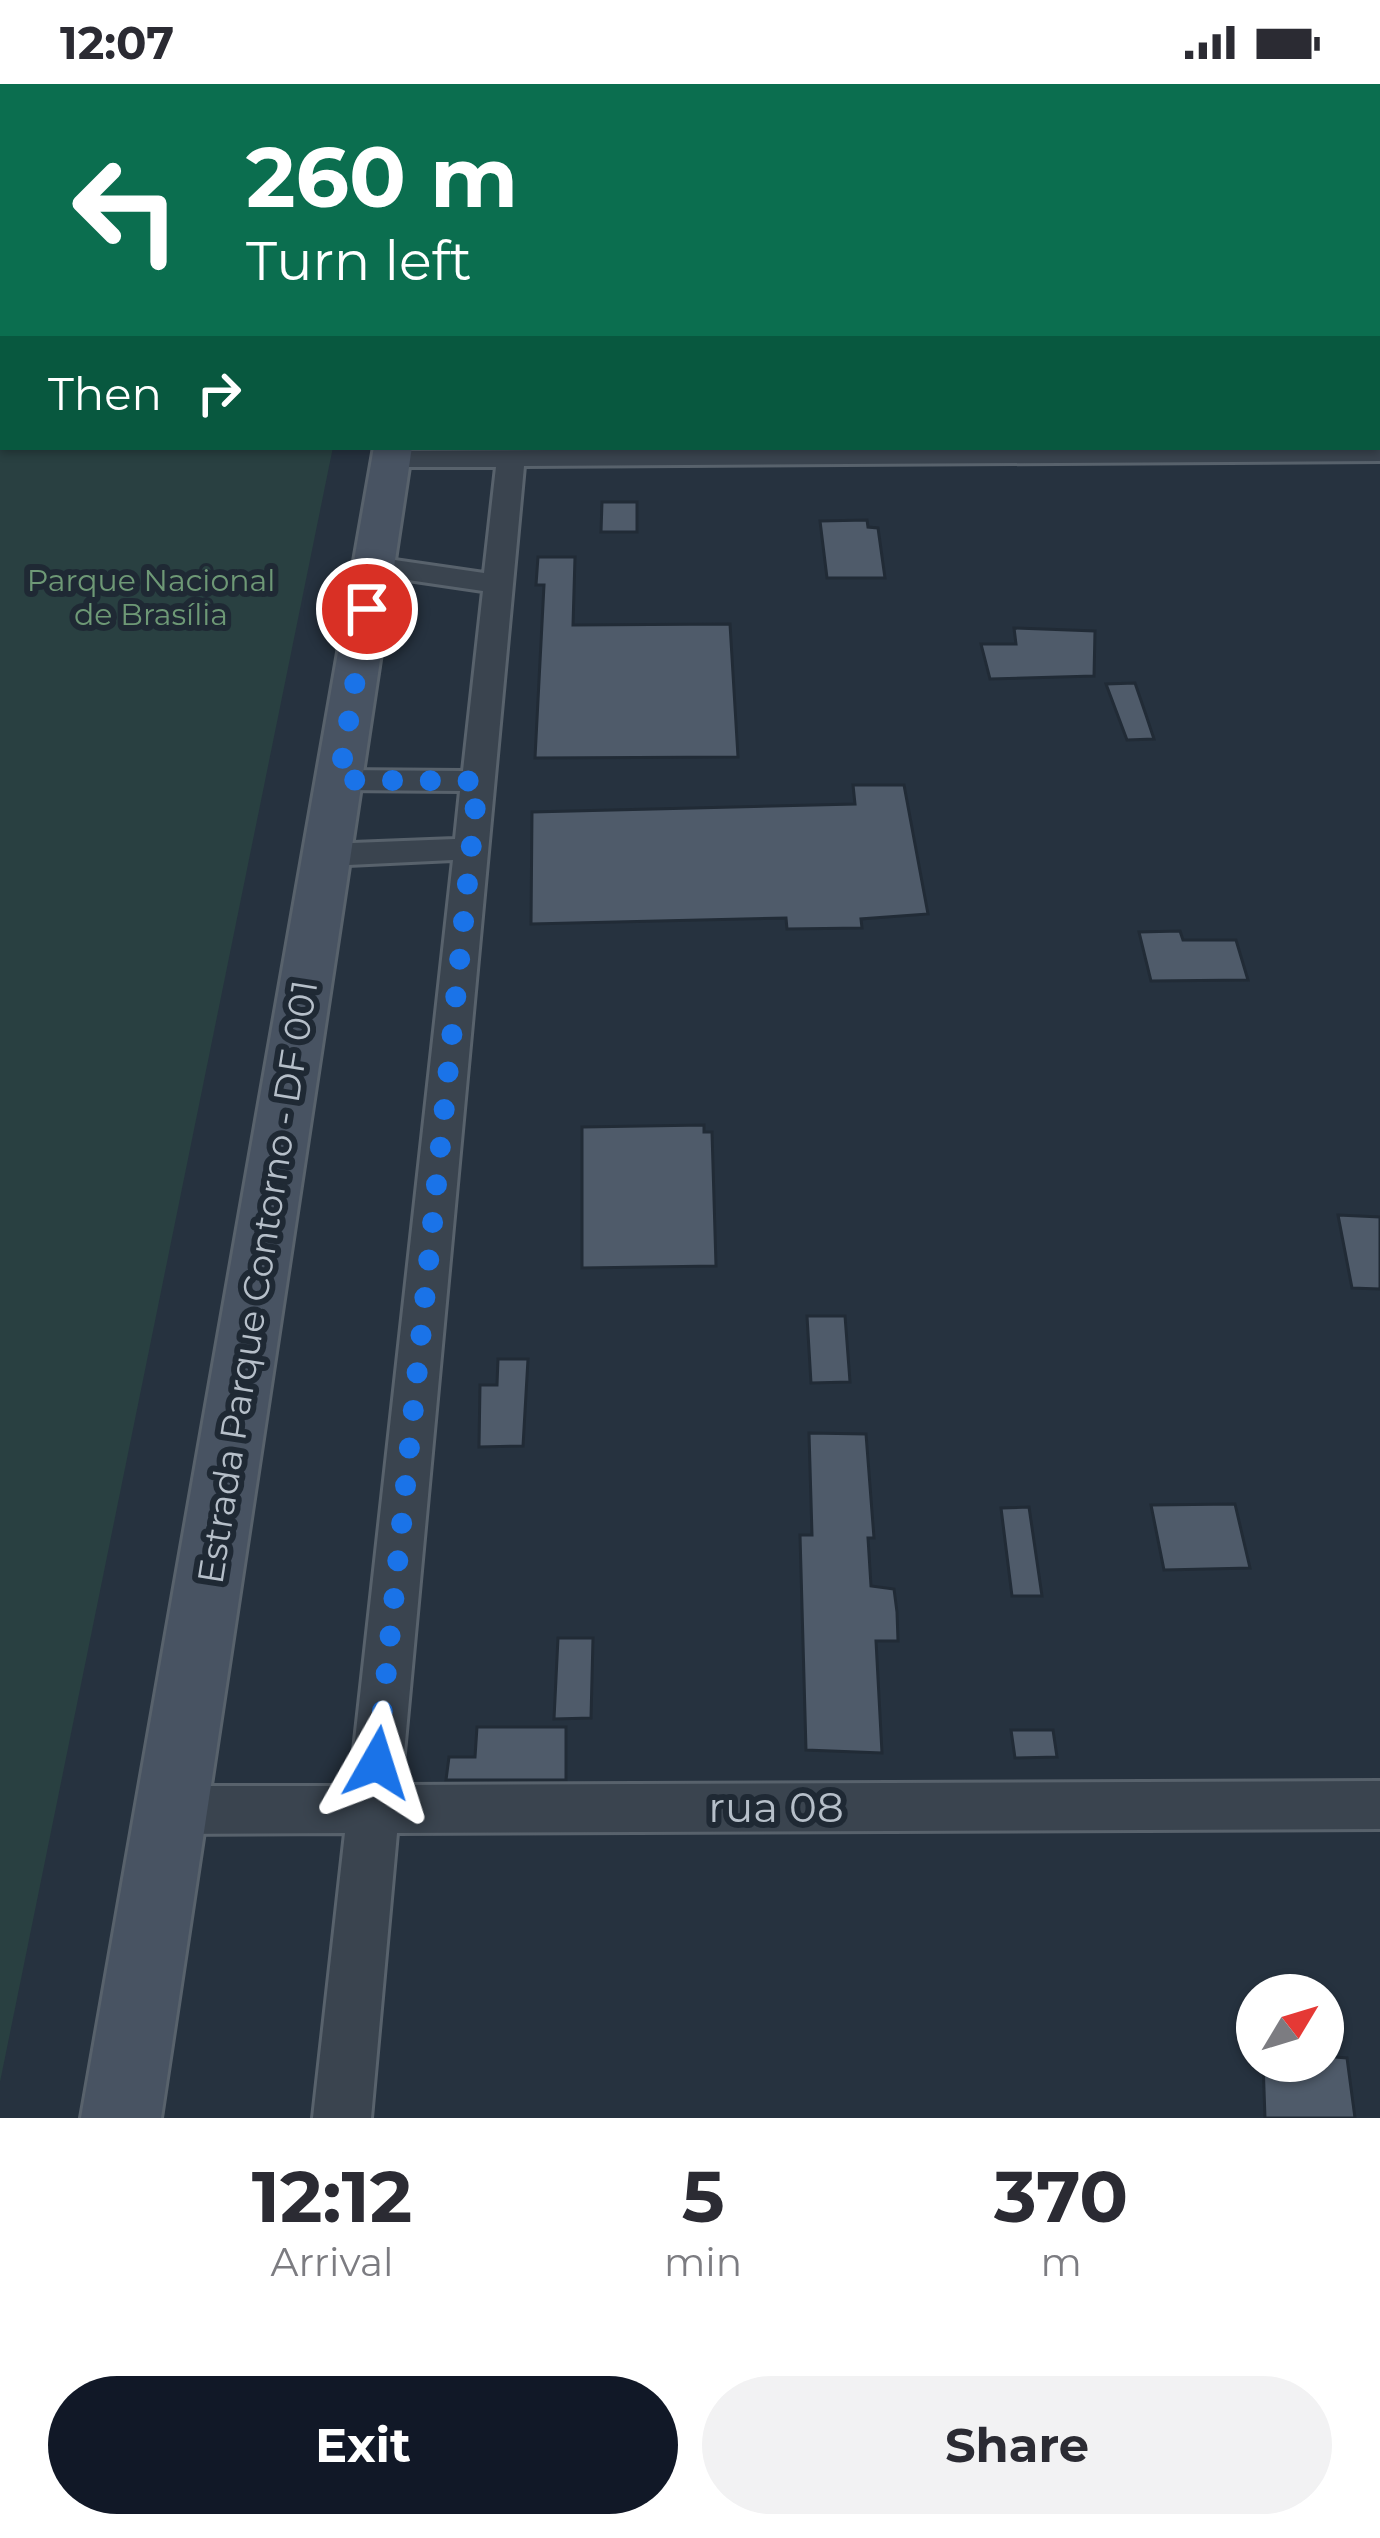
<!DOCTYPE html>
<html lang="en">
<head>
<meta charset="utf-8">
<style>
  body { margin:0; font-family:Montserrat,sans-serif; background:#f2f2f3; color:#2b2b33; height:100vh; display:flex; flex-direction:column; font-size:45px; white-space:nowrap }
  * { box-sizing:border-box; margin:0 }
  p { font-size:39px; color:#7c7c81 }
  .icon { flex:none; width:66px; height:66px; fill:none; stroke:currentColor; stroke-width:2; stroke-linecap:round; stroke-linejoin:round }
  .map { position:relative; height:2034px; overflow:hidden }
  .details { display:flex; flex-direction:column; background:#fff; flex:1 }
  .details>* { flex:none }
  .hud { position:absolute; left:0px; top:0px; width:1380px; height:366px; box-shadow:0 3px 9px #0004; background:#0b6e4f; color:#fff; overflow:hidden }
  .needle { width:78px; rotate:52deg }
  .buttons { position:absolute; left:1236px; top:1890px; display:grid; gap:24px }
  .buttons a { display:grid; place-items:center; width:108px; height:108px; border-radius:50%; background:#fff; box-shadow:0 3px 9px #0004; font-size:60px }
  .pin { position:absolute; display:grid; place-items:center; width:102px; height:102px; color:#fff; margin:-51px; border:6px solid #fff; border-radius:50%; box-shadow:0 3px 12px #0007 }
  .me { position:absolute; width:132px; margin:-66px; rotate:6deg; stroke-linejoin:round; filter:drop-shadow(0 0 9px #0008) }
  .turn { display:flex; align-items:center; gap:42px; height:252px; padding:0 48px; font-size:54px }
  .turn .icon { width:156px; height:156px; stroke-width:2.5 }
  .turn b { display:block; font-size:84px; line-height:102px }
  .then { display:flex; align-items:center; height:114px; padding:0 48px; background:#0003; gap:24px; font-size:45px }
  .eta { display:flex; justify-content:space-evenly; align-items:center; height:204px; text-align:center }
  .eta b { font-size:72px; font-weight:700; line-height:84px }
  .action { display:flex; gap:24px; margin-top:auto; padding:24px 48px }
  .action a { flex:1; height:138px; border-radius:72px; background:#111827; color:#fff; font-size:48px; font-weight:700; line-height:138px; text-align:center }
  .action a+a { background:#f2f2f3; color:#2b2b33 }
  .status { display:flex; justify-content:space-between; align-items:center; height:84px; padding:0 60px; background:#fff; direction:ltr }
  .status svg { height:33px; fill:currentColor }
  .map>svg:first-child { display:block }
</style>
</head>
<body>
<div class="status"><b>12:07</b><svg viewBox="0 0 49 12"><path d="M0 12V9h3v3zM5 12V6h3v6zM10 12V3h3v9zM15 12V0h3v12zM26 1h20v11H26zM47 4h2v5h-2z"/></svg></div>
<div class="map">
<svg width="1380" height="2034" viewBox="0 0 1380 2034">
  <rect width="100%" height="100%" fill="#26323f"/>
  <path fill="#294041" d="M0,0H407L3,3V363H333L0,1998Z"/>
  <path fill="#4f5b6a" stroke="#212b36" stroke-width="3" d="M602,418H637V448H601Z
    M867,436L868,443L878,444L885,494H827L820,437Z
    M538,473H575L573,541L730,540L738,673L535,674L544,501H536Z
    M1014,544L1095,547L1094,592L990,595L981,560H1016Z
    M1135,599L1146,631L1154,655L1127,656L1106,600Z
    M853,701H904L928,830L861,835L862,844L787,845L786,834L531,840L532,728L855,720Z
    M1180,847L1183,856H1236L1248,896L1151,897L1139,848Z
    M704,1041V1048H712L716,1182L582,1184V1043Z
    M1338,1131L1380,1133V1205L1352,1204Z
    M807,1232H845L850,1298L811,1299Z
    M498,1275H528L523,1362L479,1363L480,1301H497Z
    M809,1349L866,1350L874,1454H868L871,1502L894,1505L897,1528L898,1557H876L882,1669L806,1666L800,1451H812Z
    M1235,1420L1250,1484L1164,1486L1151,1421Z
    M1029,1423L1042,1512H1012L1001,1424Z
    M558,1554H593L591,1634L554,1635Z
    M477,1643H566V1696H446L449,1673H475Z
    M1011,1646H1053L1057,1673L1015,1674Z
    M1323,1972L1347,1974L1355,2034H1265L1263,1977H1323Z"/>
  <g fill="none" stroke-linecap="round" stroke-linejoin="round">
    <g stroke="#58626c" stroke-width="6">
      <path id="street" d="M1347,0H1367L1369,3H1349Z
        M1377,27H1380V44H1377Z
        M1380,361V377L524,382L401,1701L1380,1697V1745L397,1749L371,2034H313L345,1749L171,1750L153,1743L145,1726L153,1709L171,1702H350L453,776L327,782L315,779L310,771L315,763L327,760L455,755L460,707L339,706L322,696L339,686L463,687L483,507L374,491L359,482L374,473L484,489L496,383H391L377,375L391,367Z"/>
    </g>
    <g stroke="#58626c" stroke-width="6">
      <path id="secondary" d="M374,363H412L161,2034H81Z"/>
    </g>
    <use href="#street" fill="#3a444f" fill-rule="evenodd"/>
    <use href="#secondary" fill="#485362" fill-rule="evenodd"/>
  </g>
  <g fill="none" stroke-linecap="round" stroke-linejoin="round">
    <path stroke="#1a73e8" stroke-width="21" stroke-dasharray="0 37.8" d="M367,525L339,696L478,697L377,1679"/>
  </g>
  <g text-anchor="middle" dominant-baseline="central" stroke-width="12" stroke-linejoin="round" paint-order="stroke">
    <g font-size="30" fill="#6e9976" stroke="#1f2934">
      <text x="151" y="496">Parque Nacional<tspan x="151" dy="34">de Brasília</tspan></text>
    </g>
    <g font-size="36" fill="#b6bfc9" stroke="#1f2934">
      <text transform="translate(257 1198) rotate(-81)">Estrada Parque Contorno - DF 001</text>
    </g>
    <g font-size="42" fill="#b6bfc9" stroke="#1f2934">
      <text x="776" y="1723">rua 08</text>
    </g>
  </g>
</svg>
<div class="buttons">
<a><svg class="needle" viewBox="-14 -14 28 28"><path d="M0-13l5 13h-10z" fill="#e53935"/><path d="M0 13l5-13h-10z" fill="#7c7c81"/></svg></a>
</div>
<div class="pin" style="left:367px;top:525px;background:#d93025"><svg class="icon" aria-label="arrive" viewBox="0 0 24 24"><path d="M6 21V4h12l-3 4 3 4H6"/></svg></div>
<svg class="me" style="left:377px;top:1679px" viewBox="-20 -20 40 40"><path d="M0-17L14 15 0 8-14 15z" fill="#1a73e8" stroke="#fff" stroke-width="4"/></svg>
<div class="hud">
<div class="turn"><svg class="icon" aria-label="left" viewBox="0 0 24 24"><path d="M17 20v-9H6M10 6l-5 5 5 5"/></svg><div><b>260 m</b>Turn left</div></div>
<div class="then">Then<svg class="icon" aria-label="right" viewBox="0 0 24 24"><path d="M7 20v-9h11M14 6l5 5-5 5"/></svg></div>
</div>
</div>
<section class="details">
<div class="eta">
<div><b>12:12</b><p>Arrival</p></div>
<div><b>5</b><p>min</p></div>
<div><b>370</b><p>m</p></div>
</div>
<div class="action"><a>Exit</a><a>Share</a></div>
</section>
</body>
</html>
